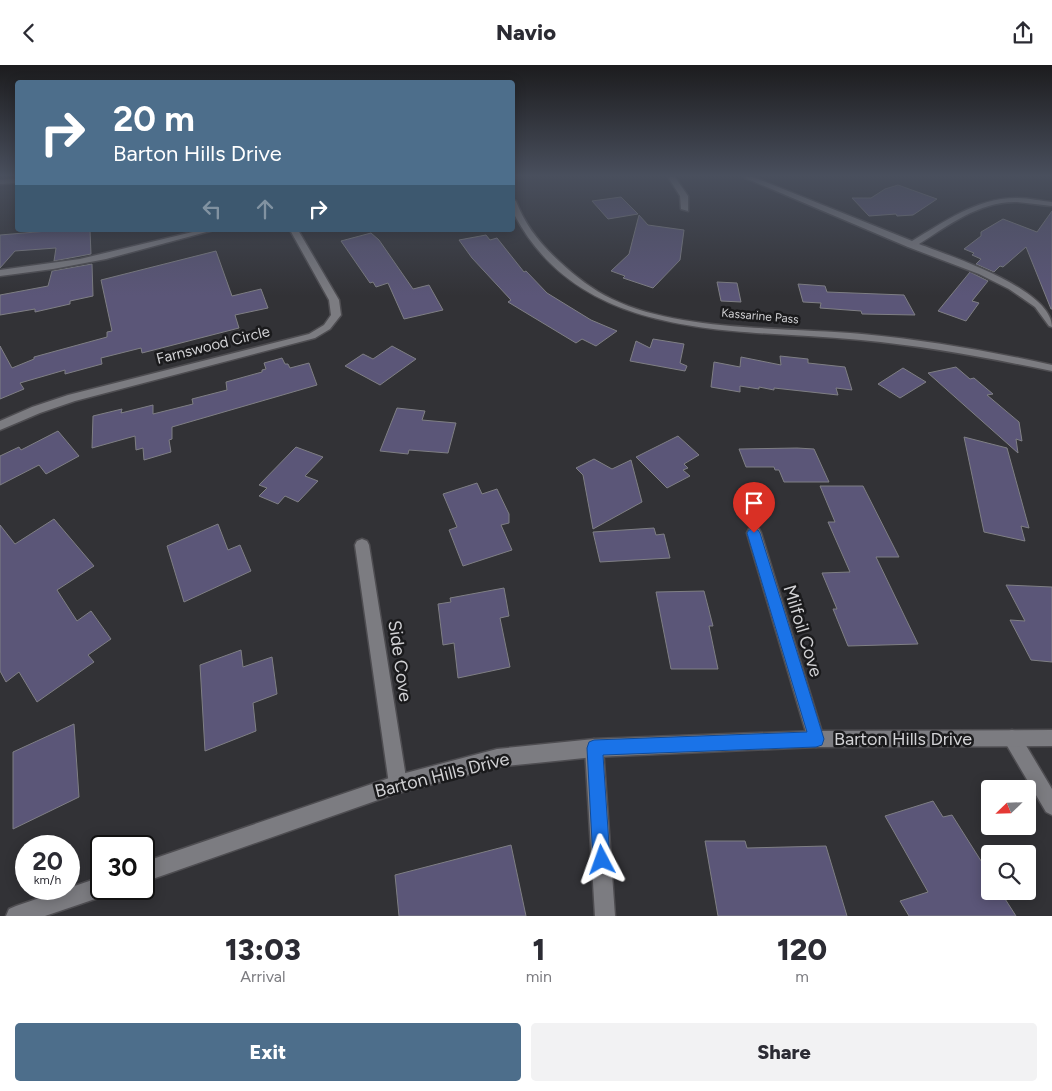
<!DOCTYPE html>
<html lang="en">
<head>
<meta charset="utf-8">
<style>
  body { margin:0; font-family:Figtree,sans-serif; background:#f2f2f3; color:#2b2b33; height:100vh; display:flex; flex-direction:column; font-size:19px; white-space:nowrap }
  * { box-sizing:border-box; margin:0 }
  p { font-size:16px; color:#7c7c81 }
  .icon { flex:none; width:28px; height:28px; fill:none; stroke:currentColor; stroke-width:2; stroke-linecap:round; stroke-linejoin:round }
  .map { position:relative; height:851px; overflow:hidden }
  .details { display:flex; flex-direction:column; background:#fff; flex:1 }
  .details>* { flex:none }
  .banner { position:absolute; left:15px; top:15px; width:500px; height:152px; border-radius:5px; box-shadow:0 2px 12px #0003; background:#4d6e8b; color:#fff; overflow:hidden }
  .needle { width:32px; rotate:247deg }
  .controls { position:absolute; left:981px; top:715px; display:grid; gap:10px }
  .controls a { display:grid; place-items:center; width:55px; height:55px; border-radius:5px; background:#fff; box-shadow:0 2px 12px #0003; font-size:25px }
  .speed { position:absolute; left:15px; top:770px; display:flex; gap:10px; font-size:25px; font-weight:700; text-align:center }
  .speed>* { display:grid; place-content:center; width:65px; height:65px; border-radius:50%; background:#fff; box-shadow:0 2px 12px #0003; line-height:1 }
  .speed small { font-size:12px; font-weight:400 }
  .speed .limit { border:2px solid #111; border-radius:8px; background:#fff; color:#111 }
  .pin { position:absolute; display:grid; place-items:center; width:42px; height:42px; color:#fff; margin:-51px -21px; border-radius:50% 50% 50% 0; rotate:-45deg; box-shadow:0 0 5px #0007 }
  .pin .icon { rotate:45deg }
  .me { position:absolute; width:55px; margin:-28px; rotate:356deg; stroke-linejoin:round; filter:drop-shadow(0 0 4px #0008) }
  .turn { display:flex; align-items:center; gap:18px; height:105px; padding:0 15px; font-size:22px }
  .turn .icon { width:65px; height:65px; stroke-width:2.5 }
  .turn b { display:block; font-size:35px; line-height:42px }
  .lanes { display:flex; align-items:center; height:48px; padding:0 15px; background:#0003; justify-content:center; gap:25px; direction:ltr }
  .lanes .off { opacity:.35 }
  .eta { display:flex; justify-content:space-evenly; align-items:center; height:85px; text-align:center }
  .eta b { font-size:30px; font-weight:800; line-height:35px }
  .button { display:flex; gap:10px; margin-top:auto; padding:10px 15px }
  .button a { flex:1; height:58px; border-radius:5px; background:#4d6e8b; color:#fff; font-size:20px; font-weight:800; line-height:58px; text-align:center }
  .button a+a { background:#f2f2f3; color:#2b2b33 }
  header { display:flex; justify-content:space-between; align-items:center; height:65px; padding:0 15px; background:#fff; font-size:22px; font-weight:800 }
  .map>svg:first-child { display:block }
</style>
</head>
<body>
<header><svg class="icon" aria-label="back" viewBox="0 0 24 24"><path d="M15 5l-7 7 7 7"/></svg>Navio<svg class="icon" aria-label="share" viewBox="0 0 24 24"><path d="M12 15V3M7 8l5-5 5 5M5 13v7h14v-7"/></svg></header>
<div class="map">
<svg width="1052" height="851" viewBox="0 0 1052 851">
  <rect width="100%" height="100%" fill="#323236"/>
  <path fill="#5b5678" stroke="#7f7f84" d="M898,120L937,134L913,150L897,151L896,149L869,151L852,133H871L885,124Z
    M621,132L638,149L608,154L592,136Z
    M1052,146V244H1051L1026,182L1003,202L1000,201L994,207L976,199L981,194L972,190L974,188L964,184L981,171V167L1003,154L1037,167Z
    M639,150L648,160L684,165L680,195L653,223L623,213L625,211L611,206L629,189Z
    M60,165H90L91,189L54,196L56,183L15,186L0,203V170Z
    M371,168L379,175L413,224L429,220L443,245L404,254L388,218L376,222L373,217L370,218L341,176Z
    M486,170L490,175L497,173L524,207L526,206L547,228L591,255L617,266L596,281L582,274L576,278L508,237L511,235L472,193L459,175Z
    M216,186L232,231L261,224L268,243L235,250L239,263L142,288L141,283L101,293L102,299L65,309V305L20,318L24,324L0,334V281L12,303L34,294V292L107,272V267L112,266L101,215Z
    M92,199L93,231L70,236V239L35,247V244L0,250V230L48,221L52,206Z
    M970,207L988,216L972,236L979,238L966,256L938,246Z
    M717,217L737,218L741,237L721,236Z
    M798,219L825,221L827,227L904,230L915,250L862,249L861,246L820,243L821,238L803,237Z
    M653,274L684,279L680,298L687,301L685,306L630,296L636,276L650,283Z
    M392,281L416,294L380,320L345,301L363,289L373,294Z
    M780,291L808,294V298L845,302L852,325L836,323L838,330L774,323V325L759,322V324L740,321V327L711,322L714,297L740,302L741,292L781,300Z
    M282,293L285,299H288L290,303L309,298L317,320L172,362V374L169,375L171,387L144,395L143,383L136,385L135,371L92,383L93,351L122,344L121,348L153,340V349L193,339L192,334L227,325L226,317L262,307V305L266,304L264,298Z
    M956,302L970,314L974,313L993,329L987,330L1019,357L1022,376L1016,374L1018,388L928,308Z
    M903,303L926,317L900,333L878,319Z
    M397,343L425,346L422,355L456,358L448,388L409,385L408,389L380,386Z
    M58,366L79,391L46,409L39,400L0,420V391L19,382L21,385Z
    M678,371L699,390L684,399L688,403L683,405L690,411L667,423L636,392Z
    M964,372L1007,383L1029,463L1021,461L1025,476L984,467Z
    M296,382L323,392L305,411L318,416L298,437L285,431L278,439L259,431L267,423L259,420Z
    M797,383L814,384L829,417H784L779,405H775L774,402H746L739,384Z
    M594,394L612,404L631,395L642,437L593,464L583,410L576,403Z
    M477,418L482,429L497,424L509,449V458L501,460L512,485L463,501L449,465L457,462L443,429Z
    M820,421H863L899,492H876L918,579L848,581L833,544H837L822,508L850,507L828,457H835Z
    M54,454L94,501L57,525L77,556L91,546L111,574L88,590L94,597L37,637L19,607L6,617L0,606V460L15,479Z
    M218,459L228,485L240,480L251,506L184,537L167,481Z
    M654,463L656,470L664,469L670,493L600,497L593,467Z
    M1006,520L1052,522V597L1031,595L1010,555L1025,556Z
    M504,523L509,551L500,553L510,602L458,613L454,578L443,580L438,539L451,537L450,533Z
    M704,526L713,561H709L718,604H671L656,527Z
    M241,585L243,602L272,592L277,629L253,638L256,666L205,686L200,600Z
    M74,659L79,732L13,764V687Z
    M933,736L943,752L952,750L990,810V826H1000L1016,851H909L900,836L928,827L885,751Z
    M705,776H745L747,783L826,781L847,851H718Z
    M511,780L526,851H399L395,810Z"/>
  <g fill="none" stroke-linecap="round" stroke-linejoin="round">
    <g stroke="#4e4d51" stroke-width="3">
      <path id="minor" d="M668,112H675L688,131V146L681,144L680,131Z
        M743,112H753L912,176C944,157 978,132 1018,133C1029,133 1041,136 1052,137V141C1041,140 1029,138 1017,137C980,136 949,160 919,179C950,191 1052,224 1052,262L1049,261L1035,242L1009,224L979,209L908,182Z
        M18,114V118L0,119V115Z
        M512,134L516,136C525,160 540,179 560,197C575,211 593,225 612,234C680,267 786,262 862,269C926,275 989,286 1052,300V306C989,293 925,281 861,275C739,263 584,279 515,151L512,146Z
        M201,165H214L106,194L53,204L0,211V205L80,194Z
        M290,165H298L339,235L341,250L330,264L315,273L75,336L40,348L0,365V356L32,342L68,330L309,269L324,260L331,250L329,235Z
        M754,463L759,464L761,468L824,674L822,680L816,682L810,680L808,674L747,468L749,464Z
        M362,474L367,476L369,480L407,719L404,725L398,728L392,725L389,719L355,480L357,476Z
        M1012,665L1018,667L1052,724V750L1046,747L1006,679L1004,673L1006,667Z
        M594,674L600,677L603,683L615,851H595L585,683L588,677Z"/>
    </g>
    <g stroke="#4e4d51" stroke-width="3">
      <path id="tertiary" d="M1052,665V681L816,682L594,692L497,702L398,728L144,817V797L398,710L497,684L594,674L816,666Z
        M101,812V824H110L108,829L101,832L45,851H6L9,844L16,841Z"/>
    </g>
    <use href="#minor" fill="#7c7c81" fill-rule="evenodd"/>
    <use href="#tertiary" fill="#7c7c81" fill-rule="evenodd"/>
  </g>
  <linearGradient id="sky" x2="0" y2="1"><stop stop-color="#1c1c1e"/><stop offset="0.48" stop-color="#494f5d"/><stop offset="1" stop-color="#494f5d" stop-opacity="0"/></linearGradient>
  <rect width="1052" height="231" fill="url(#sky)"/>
  <path fill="#1a73e8" stroke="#114b97" d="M754,464L758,465L760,468L824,674L822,680L816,682L603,690L610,795L608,801L602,804L596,801L593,795L587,683L589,677L594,675L807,667L747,468L749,465Z"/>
  <g text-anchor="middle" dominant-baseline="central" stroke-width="5" stroke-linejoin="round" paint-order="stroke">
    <g font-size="12" fill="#d2d2d5" stroke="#1a1a1c">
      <text transform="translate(760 251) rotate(5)">Kassarine Pass</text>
    </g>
    <g font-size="15" fill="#d2d2d5" stroke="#1a1a1c">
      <text transform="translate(213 280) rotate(-14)">Farnswood Circle</text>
    </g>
    <g font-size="18" fill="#d2d2d5" stroke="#1a1a1c">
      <text transform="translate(803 566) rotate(73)">Milfoil Cove</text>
      <text transform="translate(400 596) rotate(82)">Side Cove</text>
      <text x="903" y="674">Barton Hills Drive</text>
      <text transform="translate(442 710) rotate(-14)">Barton Hills Drive</text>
    </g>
  </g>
</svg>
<div class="controls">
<a><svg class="needle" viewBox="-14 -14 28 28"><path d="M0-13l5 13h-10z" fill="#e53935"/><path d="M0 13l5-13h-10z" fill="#7c7c81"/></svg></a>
<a><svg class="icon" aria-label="search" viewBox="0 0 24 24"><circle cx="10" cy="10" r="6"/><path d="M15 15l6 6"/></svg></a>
</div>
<div class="speed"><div>20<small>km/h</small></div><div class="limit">30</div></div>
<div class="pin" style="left:754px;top:468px;background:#d93025"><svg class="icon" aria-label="arrive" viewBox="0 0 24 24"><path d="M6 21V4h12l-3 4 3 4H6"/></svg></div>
<svg class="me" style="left:602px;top:795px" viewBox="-20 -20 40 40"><path d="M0-17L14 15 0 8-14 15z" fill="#1a73e8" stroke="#fff" stroke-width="4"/></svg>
<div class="banner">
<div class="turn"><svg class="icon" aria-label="right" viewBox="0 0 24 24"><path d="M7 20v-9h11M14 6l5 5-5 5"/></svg><div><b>20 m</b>Barton Hills Drive</div></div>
<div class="lanes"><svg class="icon off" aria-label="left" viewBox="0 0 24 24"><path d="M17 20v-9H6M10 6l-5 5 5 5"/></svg><svg class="icon off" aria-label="ahead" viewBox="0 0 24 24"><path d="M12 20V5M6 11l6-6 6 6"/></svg><svg class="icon" aria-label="right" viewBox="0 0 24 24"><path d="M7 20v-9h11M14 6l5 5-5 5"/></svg></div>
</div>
</div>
<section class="details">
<div class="eta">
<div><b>13:03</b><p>Arrival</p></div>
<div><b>1</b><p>min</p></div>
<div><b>120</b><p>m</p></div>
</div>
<div class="button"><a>Exit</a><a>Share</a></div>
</section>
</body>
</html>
